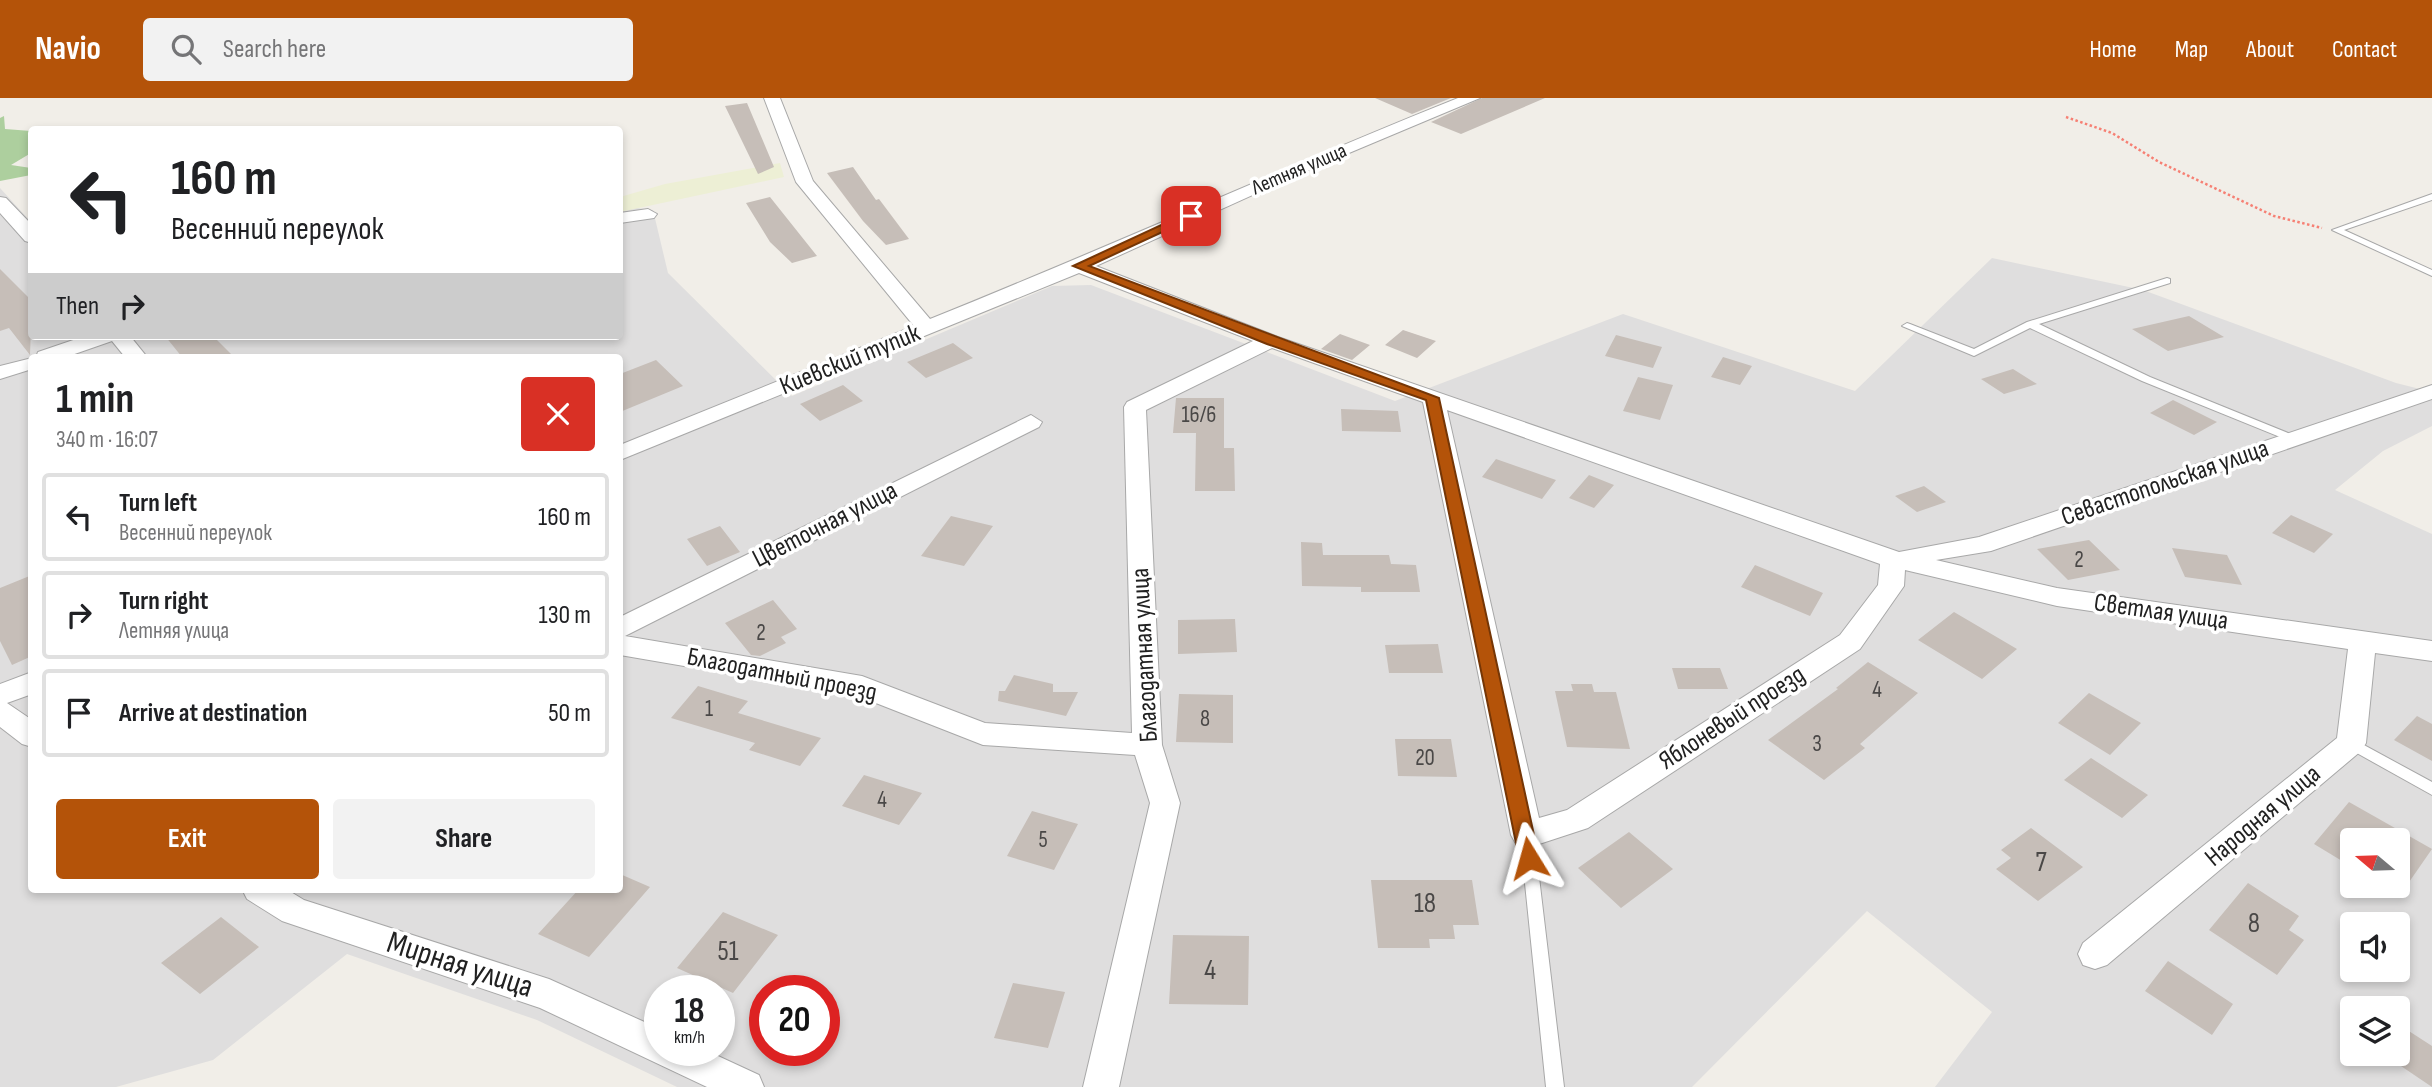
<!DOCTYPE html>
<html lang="en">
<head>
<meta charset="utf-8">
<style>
  body { margin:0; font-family:"Sofia Sans Condensed",sans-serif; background:#f2f2f2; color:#202124; height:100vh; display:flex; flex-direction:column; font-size:26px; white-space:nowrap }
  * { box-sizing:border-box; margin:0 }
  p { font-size:23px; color:#757577 }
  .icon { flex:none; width:38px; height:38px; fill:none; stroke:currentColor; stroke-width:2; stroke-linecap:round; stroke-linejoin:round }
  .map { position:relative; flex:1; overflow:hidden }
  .drawer { position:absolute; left:28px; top:256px; width:595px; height:539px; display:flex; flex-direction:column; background:#fff; border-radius:7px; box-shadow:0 4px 10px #0003 }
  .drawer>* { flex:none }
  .hud { position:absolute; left:28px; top:28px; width:595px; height:214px; border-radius:7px; box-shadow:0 4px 10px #0003; background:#fff; color:#202124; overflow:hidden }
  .needle { width:46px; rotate:289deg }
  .fabs { position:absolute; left:2340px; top:730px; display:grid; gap:14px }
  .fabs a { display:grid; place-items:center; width:70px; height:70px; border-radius:7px; background:#fff; box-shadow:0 4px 10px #0003; font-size:35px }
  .speed { position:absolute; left:644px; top:877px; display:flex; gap:14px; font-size:35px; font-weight:700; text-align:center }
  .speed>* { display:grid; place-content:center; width:91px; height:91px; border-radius:50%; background:#fff; box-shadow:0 4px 10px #0003; line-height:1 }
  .speed small { font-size:18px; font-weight:400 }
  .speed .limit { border:10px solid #d22; background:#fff; color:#111 }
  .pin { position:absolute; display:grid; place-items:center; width:60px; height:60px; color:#fff; margin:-30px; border-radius:14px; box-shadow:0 4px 10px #0006 }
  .me { position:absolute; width:77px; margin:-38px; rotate:352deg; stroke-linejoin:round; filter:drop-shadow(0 0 5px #0008) }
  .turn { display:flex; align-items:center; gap:24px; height:147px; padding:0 28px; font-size:32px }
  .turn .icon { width:91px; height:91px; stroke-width:2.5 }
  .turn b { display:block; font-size:49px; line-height:60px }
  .then { display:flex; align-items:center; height:66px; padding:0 28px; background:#0003; gap:14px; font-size:26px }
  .round { display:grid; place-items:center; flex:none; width:74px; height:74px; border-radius:7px; background:#f2f2f2 }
  .headline { display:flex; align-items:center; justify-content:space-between; height:119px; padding:0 28px }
  h1 { font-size:42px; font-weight:700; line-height:52px }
  .cta { display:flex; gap:14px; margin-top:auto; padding:14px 28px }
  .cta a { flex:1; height:80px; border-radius:7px; background:#b45309; color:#fff; font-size:28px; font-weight:700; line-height:80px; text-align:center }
  .cta a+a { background:#f2f2f2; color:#202124 }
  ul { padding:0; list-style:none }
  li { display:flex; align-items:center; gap:21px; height:88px; margin:0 14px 10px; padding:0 14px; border:4px solid #e0e0e0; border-radius:7px }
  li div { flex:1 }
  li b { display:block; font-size:26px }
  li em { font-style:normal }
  header { display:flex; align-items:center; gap:42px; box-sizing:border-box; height:98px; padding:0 35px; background:#b45309; color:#fff }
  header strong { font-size:33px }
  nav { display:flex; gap:38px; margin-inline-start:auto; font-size:24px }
  .search { width:490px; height:63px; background:#f2f2f2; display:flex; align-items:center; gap:18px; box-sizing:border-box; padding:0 24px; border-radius:7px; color:#757577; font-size:26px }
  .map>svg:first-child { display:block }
</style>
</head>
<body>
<header>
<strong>Navio</strong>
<div class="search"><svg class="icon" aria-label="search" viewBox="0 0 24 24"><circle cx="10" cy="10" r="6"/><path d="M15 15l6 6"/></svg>Search here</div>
<nav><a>Home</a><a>Map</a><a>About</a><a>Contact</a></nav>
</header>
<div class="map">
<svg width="2432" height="989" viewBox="0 0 2432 989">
  <rect width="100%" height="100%" fill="#f1eee8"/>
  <path fill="#dfdede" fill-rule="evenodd" d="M0,90L31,124L32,238H620V108L653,112L668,175L792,298L1052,188L1091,187L1395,303L1623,216L1855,293L1992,160L2143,192L2396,285L2432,294V328L2383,353L2335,392L2432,436V989H1935L1992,914L1867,813L1692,989H677L537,922L347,856L213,962L116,989H0ZM32,259H620V791H32ZM2352,742H2398V788H2352ZM2352,826H2398V872H2352ZM660,892H719V952H660ZM765,892H824V952H765ZM2352,910H2398V956H2352Z"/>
  <path fill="#edefd5" d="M780,65L784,79L620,114V99L665,86Z"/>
  <path fill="#adcf9e" d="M4,18L5,31L31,33V55L11,67L31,70V77L0,83V20Z"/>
  <path fill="#c6beb8" d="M1375,0H1451L1412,16Z
    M1482,0H1545L1461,36L1431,24Z
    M747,5L774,69L758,76L725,8Z
    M853,69L876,102L879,101L909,141L886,147L863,123L827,75Z
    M770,99L817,158L792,165L770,144L746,105Z
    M0,171L32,203L30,257L9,230L0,233Z
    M2189,218L2224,239L2168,253L2132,231Z
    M1403,232L1436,243L1417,260L1385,247Z
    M1340,236L1370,247L1352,262L1321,251Z
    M1616,237L1662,249L1653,270L1605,258Z
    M165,238H213L234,259H182Z
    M953,245L973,260L926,280L907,264Z
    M1723,259L1752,268L1740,287L1711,279Z
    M656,262L683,288L620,314V276Z
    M2013,271L2037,286L2004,296L1981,281Z
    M1638,279L1673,287L1660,322L1623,313Z
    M843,287L863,303L820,323L800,306Z
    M1176,300H1224V350H1234L1235,393H1195L1196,335H1173Z
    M2173,302L2217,324L2194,337L2150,315Z
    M1341,311L1398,313L1401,334L1342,333Z
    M1496,361L1556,382L1542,401L1482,379Z
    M1589,377L1614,387L1594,410L1569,400Z
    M1924,388L1946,404L1917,414L1895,398Z
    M2291,417L2333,436L2314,455L2272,435Z
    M951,418L993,428L964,468L921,458Z
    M720,428L740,454L707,468L687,441Z
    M2089,442L2120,472L2068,482L2037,451Z
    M1301,444L1322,445L1323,457H1389L1391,466L1416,467L1420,494H1361V489L1302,488Z
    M2172,450L2227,457L2242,487L2185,479Z
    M1755,467L1823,495L1810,518L1741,489Z
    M32,477V558L12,567L0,543V490Z
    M773,502L797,531L781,539L786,545L760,558L751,557L725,525Z
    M1954,514L2017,551L1982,581L1918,542Z
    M1235,521L1237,554L1178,556V522Z
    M1438,546L1443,575H1389L1385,547Z
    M1868,564L1918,595L1860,646L1865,650L1824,682L1768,642L1838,591L1836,590Z
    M1672,570H1720L1728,591H1678Z
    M1014,577L1053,586V594H1078L1066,618L998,603L999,593H1005Z
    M1571,586H1592L1594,594H1616L1630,651L1567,649L1555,593H1573Z
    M698,588L748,603L738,615L821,640L800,668L749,652L755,645L671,620Z
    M2089,595L2141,625L2110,657L2058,625Z
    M1179,596L1233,597V645L1176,644Z
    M2417,618L2432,626V663L2394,642Z
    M1395,641H1451L1457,679L1398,678Z
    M2091,660L2148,697L2122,720L2064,682Z
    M864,677L922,695L899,727L842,708Z
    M2349,704L2432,751L2398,800V742H2352V769L2314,746Z
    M1032,713L1078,726L1054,772L1007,758Z
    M2031,730L2083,769L2038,803L1996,771L2011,760L2001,752Z
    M1629,734L1673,771L1621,810L1578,770Z
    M620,776L650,789L589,859L538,836L579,791H620Z
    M1371,782H1472L1479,827H1453L1455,841H1429L1430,850H1378Z
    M2248,785L2299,818L2289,832L2304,842L2277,877L2209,832Z
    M723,814L778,837L733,895L677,870Z
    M221,819L259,849L200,896L161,865Z
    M1173,837L1249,838L1248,907L1169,906Z
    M2168,863L2233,906L2212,937L2145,893Z
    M1013,885L1065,894L1048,950L994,940Z
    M2398,926L2432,948V989L2398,966Z"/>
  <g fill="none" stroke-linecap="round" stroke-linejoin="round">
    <g stroke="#a8a8a8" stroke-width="2">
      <path id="service" d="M2432,96V102L2344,132L2432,172V178L2332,132Z
        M2167,180L2170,181V185L2039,226L2150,279L2298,339L2299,341L2298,343H2290L2142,283L2030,230L1974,258L1902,228L1907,225L1910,226L1974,251L2027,224Z
        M2351,640L2432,684V697L2346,649L2344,645L2346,641Z
        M1527,731L1532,733L1534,737L1564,989H1546L1520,737L1522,733Z"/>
    </g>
    <g stroke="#a8a8a8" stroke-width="2">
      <path id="minor" d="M764,0H780L813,83L930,221C1107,150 1281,71 1458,0H1480L1299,76L1096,168L1278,239L1899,454L1979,439L2432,287V301L1991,453L1936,462L2057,490L2432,543V563L2375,555L2366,645L2361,653L2107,867L2095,871L2083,867L2078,856L2083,845L2337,640L2348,551L2057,508L1905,472L1904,488L1860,551L1588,730L1527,750L1516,746L1511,737L1423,304L1272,250L1146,312L1162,647L1180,705L1119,989H1083L1150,705L1135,657L983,647L858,598L620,557V519L1031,317L1042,324L1039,329L625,538L862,578L985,625L1132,635L1124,309L1127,304L1253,243L1079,175L620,362V347L914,228L796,84ZM1447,312L1880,466L1878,487L1840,537L1567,712L1539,720Z
        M0,99L6,100L32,127V145L25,143L0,115Z
        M648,111L657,116L654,120L620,125V115Z
        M85,238H130L147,259H125L112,243L66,259H32V271L0,281V268L36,259L38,254Z
        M32,574V596L7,605L32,622V649L22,646L0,629V586Z
        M242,791H286L304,802L549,881L660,931V952H705L759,977L764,989H707L540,910L282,823L247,801Z"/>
    </g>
    <path stroke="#f68074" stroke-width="2.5" stroke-dasharray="2.5 2.5" stroke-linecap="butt" d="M2066,19L2112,35L2159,64L2274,118L2322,130"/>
    <use href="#service" fill="#fff" fill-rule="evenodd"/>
    <use href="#minor" fill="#fff" fill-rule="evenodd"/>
  </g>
  <path fill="#b45309" stroke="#753606" stroke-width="2" d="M1187,115L1197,118L1089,168L1439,300L1539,760L1536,765H1522L1519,760L1426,302L1267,246L1073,168Z"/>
  <g text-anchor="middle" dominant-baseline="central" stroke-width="7" stroke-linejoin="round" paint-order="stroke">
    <g font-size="21" fill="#212121" stroke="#fff">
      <text transform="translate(1299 71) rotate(-23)">Летняя улица</text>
    </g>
    <g font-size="23" fill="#4a4847">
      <text x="1199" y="317">16/6</text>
      <text x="2079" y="462">2</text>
      <text x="761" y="535">2</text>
      <text x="1877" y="592">4</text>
      <text x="709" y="611">1</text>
      <text x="1205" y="621">8</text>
      <text x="1817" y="646">3</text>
      <text x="1425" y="660">20</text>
      <text x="882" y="702">4</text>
      <text x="1043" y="742">5</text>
    </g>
    <g font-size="26" fill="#212121" stroke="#fff">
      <text transform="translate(850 262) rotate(-22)">Киевский тупик</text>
      <text transform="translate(2165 385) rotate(-19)">Севастопольская улица</text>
      <text transform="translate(825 427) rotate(-27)">Цветочная улица</text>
      <text transform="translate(2161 514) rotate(8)">Светлая улица</text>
      <text transform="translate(1145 557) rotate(-93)">Благодатная улица</text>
      <text transform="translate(782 577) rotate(11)">Благодатный проезд</text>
      <text transform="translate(1732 620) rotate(-33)">Яблоневый проезд</text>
      <text transform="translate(2263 718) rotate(-40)">Народная улица</text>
    </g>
    <g font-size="28" fill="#4a4847">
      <text x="2041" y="764">7</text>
      <text x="1425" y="805">18</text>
      <text x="2254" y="825">8</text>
      <text x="728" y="853">51</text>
      <text x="1210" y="872">4</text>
    </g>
    <g font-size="32" fill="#212121" stroke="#fff">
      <text transform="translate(460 867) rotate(18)">Мирная улица</text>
    </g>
  </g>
</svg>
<div class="fabs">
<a><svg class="needle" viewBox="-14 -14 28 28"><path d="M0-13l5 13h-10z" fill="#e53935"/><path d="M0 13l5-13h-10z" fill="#757577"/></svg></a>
<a><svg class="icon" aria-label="sound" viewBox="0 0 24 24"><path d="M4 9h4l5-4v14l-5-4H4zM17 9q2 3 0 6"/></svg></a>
<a><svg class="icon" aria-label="layers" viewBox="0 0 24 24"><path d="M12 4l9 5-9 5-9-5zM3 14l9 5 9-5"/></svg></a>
</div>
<div class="speed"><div>18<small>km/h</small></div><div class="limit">20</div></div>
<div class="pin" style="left:1191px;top:118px;background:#d93025"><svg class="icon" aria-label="arrive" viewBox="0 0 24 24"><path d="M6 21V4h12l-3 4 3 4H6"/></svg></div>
<svg class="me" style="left:1529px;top:760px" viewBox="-20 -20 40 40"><path d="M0-17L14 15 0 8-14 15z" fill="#b45309" stroke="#fff" stroke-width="4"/></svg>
<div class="hud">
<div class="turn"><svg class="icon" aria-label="left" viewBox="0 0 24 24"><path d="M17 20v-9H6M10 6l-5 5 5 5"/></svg><div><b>160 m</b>Весенний переулок</div></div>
<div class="then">Then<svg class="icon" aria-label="right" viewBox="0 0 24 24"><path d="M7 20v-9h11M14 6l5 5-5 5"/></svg></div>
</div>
<section class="drawer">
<div class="headline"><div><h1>1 min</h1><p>340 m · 16:07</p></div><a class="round" style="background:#d93025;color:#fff"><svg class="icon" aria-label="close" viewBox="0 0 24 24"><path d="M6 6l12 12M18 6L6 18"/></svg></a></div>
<ul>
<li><svg class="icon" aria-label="left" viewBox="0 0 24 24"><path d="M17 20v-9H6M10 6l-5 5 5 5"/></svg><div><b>Turn left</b><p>Весенний переулок</p></div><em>160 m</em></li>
<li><svg class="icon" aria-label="right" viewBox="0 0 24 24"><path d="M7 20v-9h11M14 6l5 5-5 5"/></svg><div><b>Turn right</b><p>Летняя улица</p></div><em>130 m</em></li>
<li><svg class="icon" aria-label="arrive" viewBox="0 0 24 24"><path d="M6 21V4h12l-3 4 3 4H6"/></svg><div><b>Arrive at destination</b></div><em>50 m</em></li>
</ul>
<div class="cta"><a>Exit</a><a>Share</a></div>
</section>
</div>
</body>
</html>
